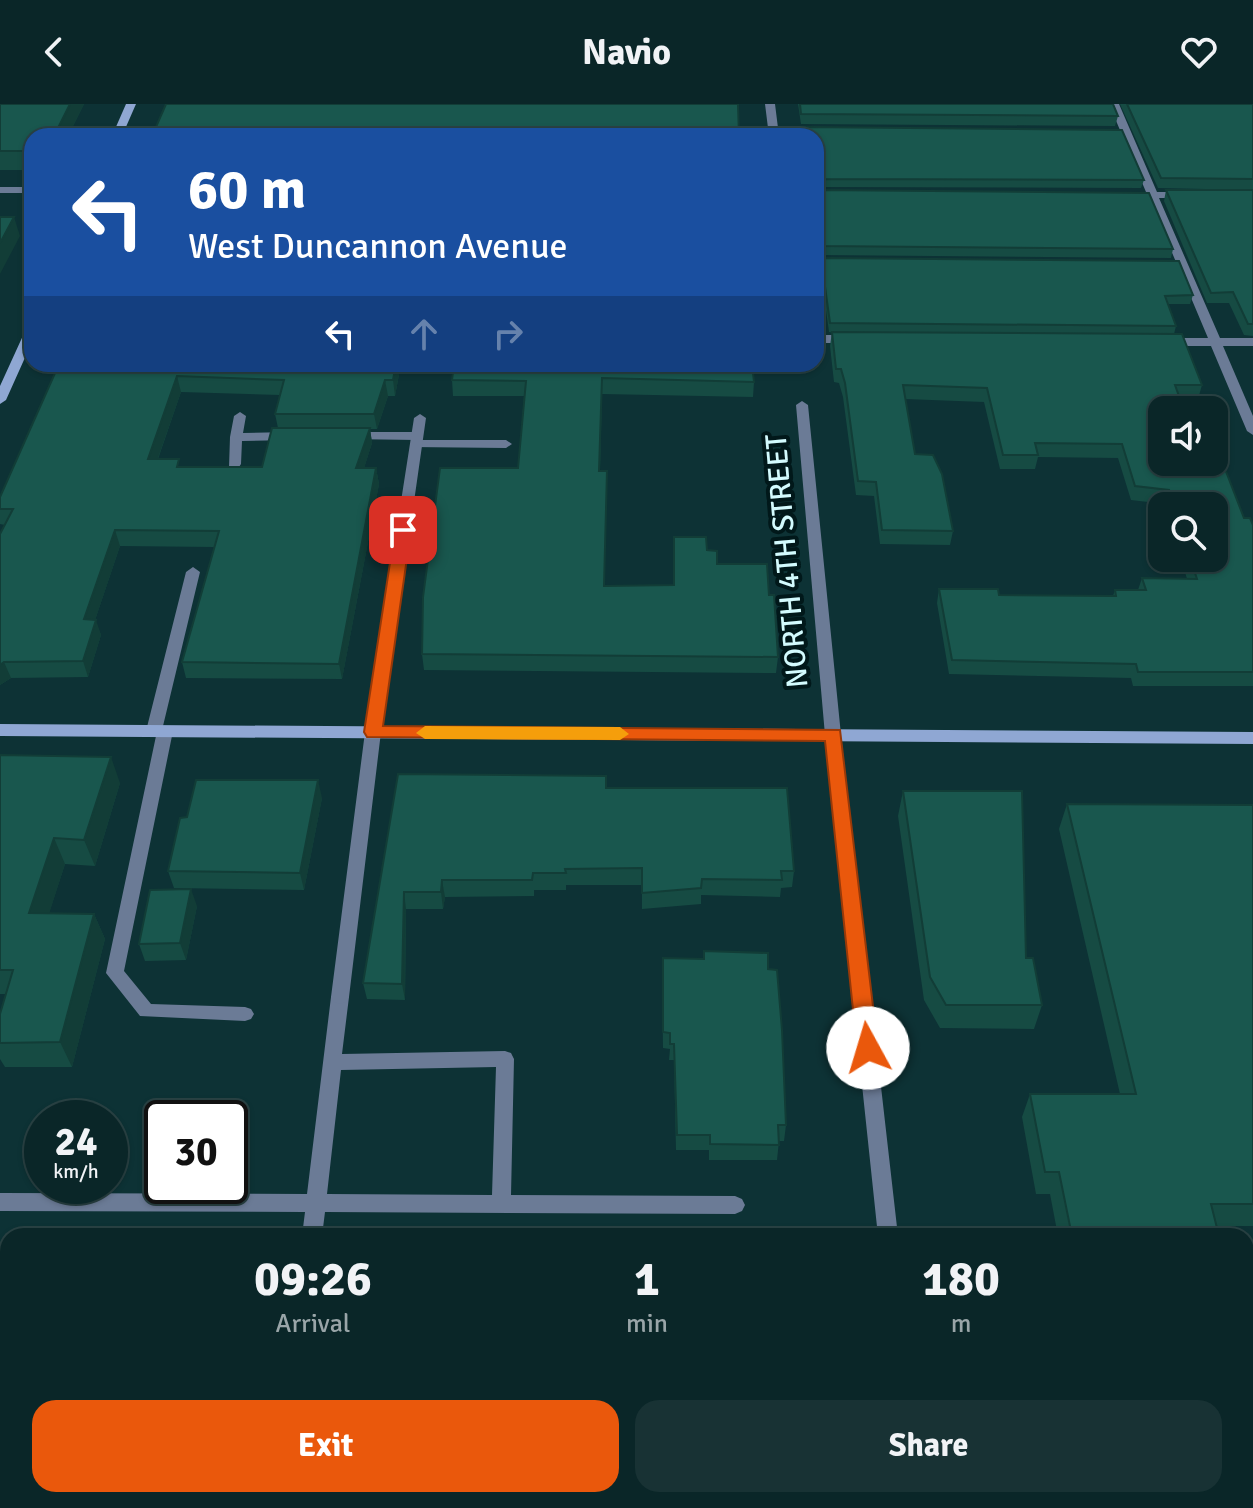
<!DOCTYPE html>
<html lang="en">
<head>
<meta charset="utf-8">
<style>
  body { margin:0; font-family:Signika,sans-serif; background:#183234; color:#f1f3f6; height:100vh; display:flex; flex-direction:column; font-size:30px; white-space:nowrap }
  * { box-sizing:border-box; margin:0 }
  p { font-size:26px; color:#99a5a8 }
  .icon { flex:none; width:44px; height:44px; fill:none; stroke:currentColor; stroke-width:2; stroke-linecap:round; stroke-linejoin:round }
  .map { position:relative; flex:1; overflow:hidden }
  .drawer { position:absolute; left:0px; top:1124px; width:1254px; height:280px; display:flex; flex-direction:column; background:#0a2628; border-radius:24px 24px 0 0; box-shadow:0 2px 6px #0004,0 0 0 2px #2a4345 }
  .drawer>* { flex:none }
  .hud { position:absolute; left:24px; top:24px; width:800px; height:244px; border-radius:24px; box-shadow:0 2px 6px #0004,0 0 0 2px #2a4345; background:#1a4fa0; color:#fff; overflow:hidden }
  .tools { position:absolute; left:1148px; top:292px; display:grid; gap:16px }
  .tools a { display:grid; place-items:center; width:80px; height:80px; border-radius:16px; background:#0a2628; box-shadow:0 2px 6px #0004,0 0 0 2px #2a4345; font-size:40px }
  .speed { position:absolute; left:24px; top:996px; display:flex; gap:16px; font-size:40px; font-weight:700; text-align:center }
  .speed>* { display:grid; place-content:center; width:104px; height:104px; border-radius:50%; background:#0a2628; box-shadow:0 2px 6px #0004,0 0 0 2px #2a4345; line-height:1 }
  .speed small { font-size:20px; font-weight:400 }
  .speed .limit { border:4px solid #111; border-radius:12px; background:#fff; color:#111 }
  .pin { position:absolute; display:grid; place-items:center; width:68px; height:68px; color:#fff; margin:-34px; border-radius:16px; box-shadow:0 4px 12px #0006 }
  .me { position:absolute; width:88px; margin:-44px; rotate:354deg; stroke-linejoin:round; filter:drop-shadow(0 0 6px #0008) }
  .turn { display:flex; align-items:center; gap:28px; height:168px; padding:0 32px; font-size:36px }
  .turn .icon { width:104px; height:104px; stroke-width:2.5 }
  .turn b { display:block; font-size:56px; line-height:68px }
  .lanes { display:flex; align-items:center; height:76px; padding:0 32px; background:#0003; justify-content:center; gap:40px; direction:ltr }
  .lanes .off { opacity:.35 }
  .eta { display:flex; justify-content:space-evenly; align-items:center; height:136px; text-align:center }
  .eta b { font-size:48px; font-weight:700; line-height:56px }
  .primary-button { display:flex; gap:16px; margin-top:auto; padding:16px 32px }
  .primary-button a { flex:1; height:92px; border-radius:24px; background:#ea580c; color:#fff; font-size:32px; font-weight:700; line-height:92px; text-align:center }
  .primary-button a+a { background:#183234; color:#f1f3f6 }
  header { display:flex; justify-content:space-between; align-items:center; height:104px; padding:0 32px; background:#0a2628; font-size:36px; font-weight:700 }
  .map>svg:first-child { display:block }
</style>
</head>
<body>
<header><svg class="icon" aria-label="back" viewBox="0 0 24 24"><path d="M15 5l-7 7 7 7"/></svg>Navio<svg class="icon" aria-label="heart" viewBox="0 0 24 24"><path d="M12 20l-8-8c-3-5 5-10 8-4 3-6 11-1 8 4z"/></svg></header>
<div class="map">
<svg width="1253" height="1404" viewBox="0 0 1253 1404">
  <rect width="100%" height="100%" fill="#0d3235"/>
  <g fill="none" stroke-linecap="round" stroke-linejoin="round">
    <path fill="#6b7b96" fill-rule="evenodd" d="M769,23H824L829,26L824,29L773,28L769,27Z
      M240,308L246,312L243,329L291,328L297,332L291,336L242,337L241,360L239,363H229L230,333L234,312Z
      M351,328H417L423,332L417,336L346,335V329Z
      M416,336H506L512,340L506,344L411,343L410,340Z
      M193,463L200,468L163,622L170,623L173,627L124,867L151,900L245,903L251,905L254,910L251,915L245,917L140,912L106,869L156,632L149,631L146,627L186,468Z
      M340,886L346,888L349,893L342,950L505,947L511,949L514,955L511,1091L735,1092L742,1095L745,1101L742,1107L735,1110L325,1108L322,1132H302L305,1108L0,1107V1089L307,1090L331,893L334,888ZM496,963L492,1091L327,1090L341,966Z
      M0,1179H8V1199H0Z
      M0,1314H8V1336H0Z"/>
    <path fill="#6b7b96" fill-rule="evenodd" d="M765,0H775L779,32H769Z
      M1109,0H1119L1157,88H1186L1191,91L1186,94H1159L1220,234H1253V242H1223L1253,312V331L1247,327L1211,242H1166L1160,238L1166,234H1208L1149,94H1130L1125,91L1130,88H1146Z
      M0,83H32V89H0Z
      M816,231H850L856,235L850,239H816Z
      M802,297L808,301L841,631L898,1132H878L825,631L796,301Z
      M420,310L426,314L381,628L349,893L346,898L340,900L334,898L331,893L365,628L414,314Z
      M905,1396H927L928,1404H906Z"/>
    <path fill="#8fa7d3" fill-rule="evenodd" d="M126,0H136L122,32H112Z
      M32,221V238L6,296L0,300V282L26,225Z
      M0,620L1253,628V640L0,632Z"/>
  </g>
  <path fill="#164b43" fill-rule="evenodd" d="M0,0H84L68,32H32V66H0Z
    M798,0H1113L1118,12L1115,22L801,20Z
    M1120,0H1253V86L1158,84Z
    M803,23L1144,76L1141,84L816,83V32H802Z
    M816,86L1173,145L1171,154L818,151L816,138V124H818L816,112Z
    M1166,86H1253V232L1244,231L1229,199H1207L1164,97Z
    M821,154L1193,191L1190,200H1168L1176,222L1174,230L1202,281L1198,295H1180L1162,306L1244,414L1253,421V582H1133L1131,574L949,570L937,499L939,485L999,491L1113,492L1115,486H1138L1142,474L1187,475L1181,454H1214V402H1166L1165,400L1131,396L1118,354L1038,353L1035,365H1000L984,298L905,295L915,350L953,427L950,441L880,440L874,392L856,391L843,293L839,279L834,278L830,242L832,228L952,229L829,228L820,163Z
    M59,260H401L395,292H388L377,325H370L372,339L364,364H376L379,380L342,575L186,574L182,558L214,443L120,442L95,516L101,531L88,573L11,574L0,581L5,421L0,420V393ZM181,288L280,291L275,310L278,324L262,363H181L158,355Z
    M454,260L754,278L753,293L602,290L600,367L605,482L673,481L707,446L717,460L769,491L778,553L776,569L424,566L422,550L518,364L524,292H453L452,276Z
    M0,651L120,679L95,762L65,760L49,809L94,810L105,835L72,963H5L0,955V939L6,890H0Z
    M398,670L606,684L794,767L792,783L781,784L780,793L701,791V800L642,805V781H566V786H534V792L445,793L443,805H406L405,896L367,895L363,879Z
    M903,687L1026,854L1042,901L1034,925L940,924L924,896L898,712Z
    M322,694L304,786L174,784L168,767Z
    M1067,700L1253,701V1122H1216L1219,1132H1058L1050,1090H1036L1022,1013L1030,990H1120L1059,725Z
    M197,802L186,856L145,857L139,840Z
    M768,865L786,1021L784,1037H779L777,1056H709V1046H676L674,956H669L670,945L663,944L662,871Z
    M1252,1237H1253V1269L1247,1244Z"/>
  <path fill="#123d37" d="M70,0H84L68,32H54Z
    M14,113L20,132L0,170V139Z
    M396,260H401L395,292L393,276Z
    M177,272L181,288L152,371L148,355Z
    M385,276L388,292L377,325L374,310Z
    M370,324L372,339L359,380L356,364Z
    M376,364L379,380L342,575L339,560Z
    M115,426L120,442L90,531L84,515Z
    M96,516L101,531L88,573L83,557Z
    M4,558L11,574L0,581V561Z
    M111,653L120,679L95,762L84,736Z
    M318,676L322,694L304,786L300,769Z
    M54,734L65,760L41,835L29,809Z
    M442,776L445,793L443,805L441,788Z
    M191,785L197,802L186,856L180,839Z
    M404,788L406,805L405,896L402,880Z
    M94,810L105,835L72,963L60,938Z
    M132,1396H145L144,1404H130Z"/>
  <path fill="#19574e" stroke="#123d37" stroke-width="2" d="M0,0H70L54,32H32V47H0Z
    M166,0H738L739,32H152Z
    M800,0H1113L1118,12L801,10Z
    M1127,0H1253V75L1161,74Z
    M803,23L1122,26L1144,76L817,75L816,76V32H804Z
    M816,86L1149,89L1173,145L819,142L816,125L819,124Z
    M1166,86H1253V220H1248L1233,188L1211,189Z
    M0,113H14L0,139Z
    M821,154L1179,157L1193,191L1165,192L1176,222L830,219Z
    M832,228L1182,230L1202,281H1175L1184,306H1162V358H1214V351L1220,352L1244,414H1250L1253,421V568H1138L1136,560L952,556L939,485H998L999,491L1116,492L1115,486H1146L1142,474L1197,475L1190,454H1214V402H1174L1169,386L1135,382L1122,340L1035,339L1038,351H1003L987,284L903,281L915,350L933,351L942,370L953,427L882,426L876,378L858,377L845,279L841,265H836Z
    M59,260H396L393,276H385L374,310H275L284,276L177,272L148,355H179L177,363H262L272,324H370L356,364H376L339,560L182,558L219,427L115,426L84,515L96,516L83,557L4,558L0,561V430L13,405H0V393Z
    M454,260H752L754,278L602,274L599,367H607L604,482L674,481V433H706L707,446L717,447V460H767L769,491H774L778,553L422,550L423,493L440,364H518L526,277L452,276Z
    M0,651L111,653L84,736L54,734L29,809L94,810L60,938L0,939V910L13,866H0Z
    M398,670L606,672V684H787L794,767H781L782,776L702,775L701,784L642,789V764L565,765L566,769H533L532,776H442L441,788H404L402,880L363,879Z
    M196,676H318L300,769L168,767L180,714L187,713Z
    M903,687H1022L1026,854H1033L1042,901H946L930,873Z
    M1067,700L1253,701V1100H1211L1219,1132H1072L1059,1068H1045L1030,990H1136Z
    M191,785L180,839L139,840L150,786Z
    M704,847L768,849V865L777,866L782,926L786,1021H778L779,1041L710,1040V1031H677L674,940H670V929L663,928V854L704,855Z
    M426,1128L802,1132H425Z
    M0,1366H8V1396H132L130,1404H0Z
    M290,1396H632V1404H289Z"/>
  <path fill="#ea580c" stroke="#983908" stroke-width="2" d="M403,421L411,426L383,622L840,626L878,944L875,950H860L857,944L825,637L367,633L364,628L395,426Z"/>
  <path fill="#f59e0b" d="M425,622L620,623L629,630L620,636L425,635L416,629Z"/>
  <g text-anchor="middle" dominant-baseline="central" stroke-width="8" stroke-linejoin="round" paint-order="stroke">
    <g font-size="30" fill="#d3fbfe" stroke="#01181a">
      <text transform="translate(787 457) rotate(-95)">NORTH 4TH STREET</text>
    </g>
  </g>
</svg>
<div class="tools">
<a><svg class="icon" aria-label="sound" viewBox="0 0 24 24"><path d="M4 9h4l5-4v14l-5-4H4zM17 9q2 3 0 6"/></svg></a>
<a><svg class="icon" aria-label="search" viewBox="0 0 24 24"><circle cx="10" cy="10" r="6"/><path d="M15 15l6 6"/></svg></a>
</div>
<div class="speed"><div>24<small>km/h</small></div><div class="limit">30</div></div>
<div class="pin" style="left:403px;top:426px;background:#d93025"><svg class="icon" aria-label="arrive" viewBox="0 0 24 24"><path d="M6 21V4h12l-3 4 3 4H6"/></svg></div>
<svg class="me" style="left:868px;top:944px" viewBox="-20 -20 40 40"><circle r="19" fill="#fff"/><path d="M0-13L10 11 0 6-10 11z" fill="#ea580c"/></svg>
<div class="hud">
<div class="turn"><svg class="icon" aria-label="left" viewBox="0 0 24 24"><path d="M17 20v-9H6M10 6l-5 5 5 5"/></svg><div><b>60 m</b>West Duncannon Avenue</div></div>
<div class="lanes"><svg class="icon" aria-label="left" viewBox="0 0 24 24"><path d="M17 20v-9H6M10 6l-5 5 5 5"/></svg><svg class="icon off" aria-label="ahead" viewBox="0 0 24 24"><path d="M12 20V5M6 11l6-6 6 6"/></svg><svg class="icon off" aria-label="right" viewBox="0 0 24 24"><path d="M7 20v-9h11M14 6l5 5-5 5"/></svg></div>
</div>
<section class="drawer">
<div class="eta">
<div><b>09:26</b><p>Arrival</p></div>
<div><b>1</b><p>min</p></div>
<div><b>180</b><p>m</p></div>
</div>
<div class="primary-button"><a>Exit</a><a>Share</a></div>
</section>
</div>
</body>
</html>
